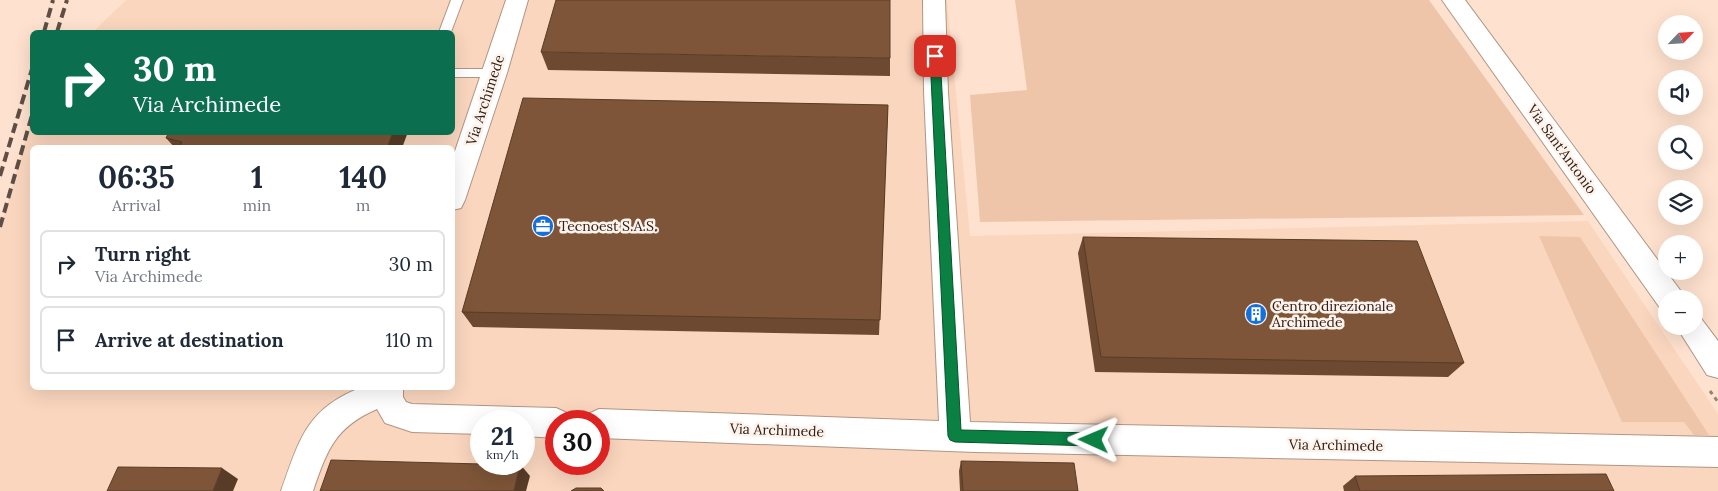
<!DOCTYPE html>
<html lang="en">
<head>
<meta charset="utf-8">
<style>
  body { margin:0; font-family:Lora,serif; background:#f2f2f3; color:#1f2937; height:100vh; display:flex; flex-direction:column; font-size:19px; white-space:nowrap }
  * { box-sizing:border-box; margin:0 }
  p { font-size:16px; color:#747a83 }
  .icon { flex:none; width:28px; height:28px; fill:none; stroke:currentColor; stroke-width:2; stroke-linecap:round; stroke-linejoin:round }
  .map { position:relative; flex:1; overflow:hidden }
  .drawer { position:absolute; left:30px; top:145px; width:425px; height:245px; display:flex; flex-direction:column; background:#fff; border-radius:8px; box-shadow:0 5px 20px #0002 }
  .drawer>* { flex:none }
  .banner { position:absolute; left:30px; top:30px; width:425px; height:105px; border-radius:8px; box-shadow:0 5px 20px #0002; background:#0b6e4f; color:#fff; overflow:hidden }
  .needle { width:32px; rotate:65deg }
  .tools { position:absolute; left:1658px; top:15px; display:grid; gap:10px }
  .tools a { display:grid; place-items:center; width:45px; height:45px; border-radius:50%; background:#fff; box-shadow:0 5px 20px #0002; font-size:25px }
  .speed { position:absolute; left:470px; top:410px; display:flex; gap:10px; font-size:25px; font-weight:700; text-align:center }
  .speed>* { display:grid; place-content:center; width:65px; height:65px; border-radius:50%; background:#fff; box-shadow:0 5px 20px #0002; line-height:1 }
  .speed small { font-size:12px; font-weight:400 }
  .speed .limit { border:8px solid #d22; background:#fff; color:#111 }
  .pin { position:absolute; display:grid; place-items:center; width:42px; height:42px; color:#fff; margin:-21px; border-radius:10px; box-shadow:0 2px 8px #0006 }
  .me { position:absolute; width:55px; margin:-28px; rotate:271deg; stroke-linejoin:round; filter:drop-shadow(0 0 4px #0008) }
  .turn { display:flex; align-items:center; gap:18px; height:105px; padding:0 20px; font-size:22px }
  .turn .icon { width:65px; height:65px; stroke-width:2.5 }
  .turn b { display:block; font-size:35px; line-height:42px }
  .eta { display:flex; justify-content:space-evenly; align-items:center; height:85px; text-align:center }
  .eta b { font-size:30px; font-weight:700; line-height:35px }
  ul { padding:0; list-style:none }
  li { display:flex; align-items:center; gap:15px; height:68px; margin:0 10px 8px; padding:0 10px; border:2px solid #e0e1e3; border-radius:8px }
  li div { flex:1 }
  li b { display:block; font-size:19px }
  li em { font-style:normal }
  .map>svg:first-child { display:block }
</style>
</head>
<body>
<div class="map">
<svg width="1718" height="491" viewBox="0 0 1718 491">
  <rect width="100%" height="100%" fill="#fee1ce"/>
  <path fill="#fad6be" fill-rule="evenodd" d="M126,0H947L970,236L1588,221L1718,414V491H0V229L32,116V132H452V32H93ZM32,148H452V388H32ZM481,421H524V464H481ZM556,421H599V464H556Z"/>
  <path fill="#eec5a9" d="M1015,0H1429L1584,215L980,222L970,95L1027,90Z
    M1539,236L1580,237L1709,435H1694L1684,422H1622Z"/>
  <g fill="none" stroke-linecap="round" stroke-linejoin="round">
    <g stroke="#b09583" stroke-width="2">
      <path id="lane" d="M451,0H463L451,32H439Z
        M452,69H495L501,73L495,77H452Z"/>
    </g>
    <g stroke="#b09583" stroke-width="2">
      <path id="street" d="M506,0H528L507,73L465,200L461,208L452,210V160Z
        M923,0H945L948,92L970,422L1718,437V467L975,452L599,438V421H585L588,414L599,409L939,421L924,92Z
        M360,388H403V397L406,402L412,404L556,408L567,413L571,421H556V438L524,436V421H481V434L412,432L385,423L377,409C335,427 327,450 313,491H281C299,441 306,409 360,388Z"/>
    </g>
    <g stroke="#b09583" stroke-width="2">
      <path id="secondary" d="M1442,0H1465L1680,290L1684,299H1666V310L1660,308Z
        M1694,315L1700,317L1718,341V378L1707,375L1676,326H1694Z"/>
    </g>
    <path stroke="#968275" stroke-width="3" stroke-dasharray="4 4" stroke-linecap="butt" d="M1710,391L1718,402"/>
    <use href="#lane" fill="#fff" fill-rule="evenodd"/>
    <use href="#street" fill="#fff" fill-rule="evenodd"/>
    <use href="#secondary" fill="#fff" fill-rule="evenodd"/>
    <path stroke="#5e4e45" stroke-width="4" stroke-dasharray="10 5" stroke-linecap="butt" d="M44,32L53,0
      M57,32L67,0
      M0,176L32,69
      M0,227L32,115"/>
  </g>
  <path fill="#6c4930" d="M541,52L890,58V76L548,70Z
    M888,105L879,335L473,327L462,312Z
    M166,138L402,148H175Z
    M1083,237L1464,363L1448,377L1095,372L1078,253Z
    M961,461L1078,491H960L959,471Z
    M1355,476L1614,491H1344L1343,486Z"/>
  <path fill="#583c27" d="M393,132H408L402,148H387Z
    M520,464L530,476L526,491H514Z
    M222,468L238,479L233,491H213Z"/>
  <path fill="#7e5538" stroke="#583c27" d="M556,0H890V58L541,52Z
    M523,98L888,105L880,320L462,312Z
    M169,132H393L387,148H179L182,142L166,138Z
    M1083,237L1417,241L1464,363L1101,357Z
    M331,460L481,464H520L514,491H320Z
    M961,461L1074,463L1078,491H963Z
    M118,467L222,468L213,491H107Z
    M1606,474L1614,491H1360L1355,476Z
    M576,488H601L604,491H571Z"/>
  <path fill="#0b8043" stroke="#07532c" d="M935,52L940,56L961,430L1094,433L1098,435L1100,440L1098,444L1094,446L955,442L950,440L948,436L930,56Z"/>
  <defs>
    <g id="office-disc" transform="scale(1.125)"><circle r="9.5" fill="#1470da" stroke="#fef2ea"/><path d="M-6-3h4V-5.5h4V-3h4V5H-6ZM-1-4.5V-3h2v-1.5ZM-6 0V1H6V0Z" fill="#fff"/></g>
    <g id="building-disc" transform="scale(1.125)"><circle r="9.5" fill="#1470da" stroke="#fef2ea"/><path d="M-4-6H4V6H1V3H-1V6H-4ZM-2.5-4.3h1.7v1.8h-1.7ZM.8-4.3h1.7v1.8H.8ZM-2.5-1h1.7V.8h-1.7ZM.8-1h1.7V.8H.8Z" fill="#fff"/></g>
  </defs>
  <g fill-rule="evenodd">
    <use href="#office-disc" x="543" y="226"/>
    <use href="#building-disc" x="1256" y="314"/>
  </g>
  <g text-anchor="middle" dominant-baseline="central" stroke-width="5" stroke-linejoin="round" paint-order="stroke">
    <g font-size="14" fill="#2d221b" stroke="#fef2ea">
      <text transform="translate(485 100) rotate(-72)">Via Archimede</text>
      <text transform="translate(1562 149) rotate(54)">Via Sant'Antonio</text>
      <text transform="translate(777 430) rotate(2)">Via Archimede</text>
      <text transform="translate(1336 445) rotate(1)">Via Archimede</text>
    </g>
    <g font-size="14" fill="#2d221b" stroke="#fef2ea" text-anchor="start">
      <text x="559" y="226">Tecnoest S.A.S.</text>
      <text x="1272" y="306">Centro direzionale<tspan x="1272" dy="16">Archimede</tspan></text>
    </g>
  </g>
</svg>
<div class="tools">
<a><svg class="needle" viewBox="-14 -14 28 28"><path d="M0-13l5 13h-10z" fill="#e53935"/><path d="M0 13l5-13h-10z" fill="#747a83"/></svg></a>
<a><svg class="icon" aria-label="sound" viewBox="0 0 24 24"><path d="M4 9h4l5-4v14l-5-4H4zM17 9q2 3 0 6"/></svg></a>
<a><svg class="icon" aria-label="search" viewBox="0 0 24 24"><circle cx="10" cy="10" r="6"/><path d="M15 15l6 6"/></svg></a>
<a><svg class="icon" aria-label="layers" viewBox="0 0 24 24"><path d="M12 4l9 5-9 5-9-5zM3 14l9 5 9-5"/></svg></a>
<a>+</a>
<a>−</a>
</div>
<div class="speed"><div>21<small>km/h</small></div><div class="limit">30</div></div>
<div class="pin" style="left:935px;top:56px;background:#d93025"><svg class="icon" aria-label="arrive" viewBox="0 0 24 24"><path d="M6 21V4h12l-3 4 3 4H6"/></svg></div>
<svg class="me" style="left:1094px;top:440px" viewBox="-20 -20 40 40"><path d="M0-17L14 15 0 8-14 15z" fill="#0b8043" stroke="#fff" stroke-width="4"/></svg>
<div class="banner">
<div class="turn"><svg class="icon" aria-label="right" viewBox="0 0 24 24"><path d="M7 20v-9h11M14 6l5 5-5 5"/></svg><div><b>30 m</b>Via Archimede</div></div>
</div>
<section class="drawer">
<div class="eta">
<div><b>06:35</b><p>Arrival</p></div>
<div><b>1</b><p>min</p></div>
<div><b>140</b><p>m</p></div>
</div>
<ul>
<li><svg class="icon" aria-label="right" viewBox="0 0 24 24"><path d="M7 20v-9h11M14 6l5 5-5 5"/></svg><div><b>Turn right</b><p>Via Archimede</p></div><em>30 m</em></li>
<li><svg class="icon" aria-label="arrive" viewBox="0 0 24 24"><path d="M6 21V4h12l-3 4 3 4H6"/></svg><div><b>Arrive at destination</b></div><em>110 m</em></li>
</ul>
</section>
</div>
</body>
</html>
